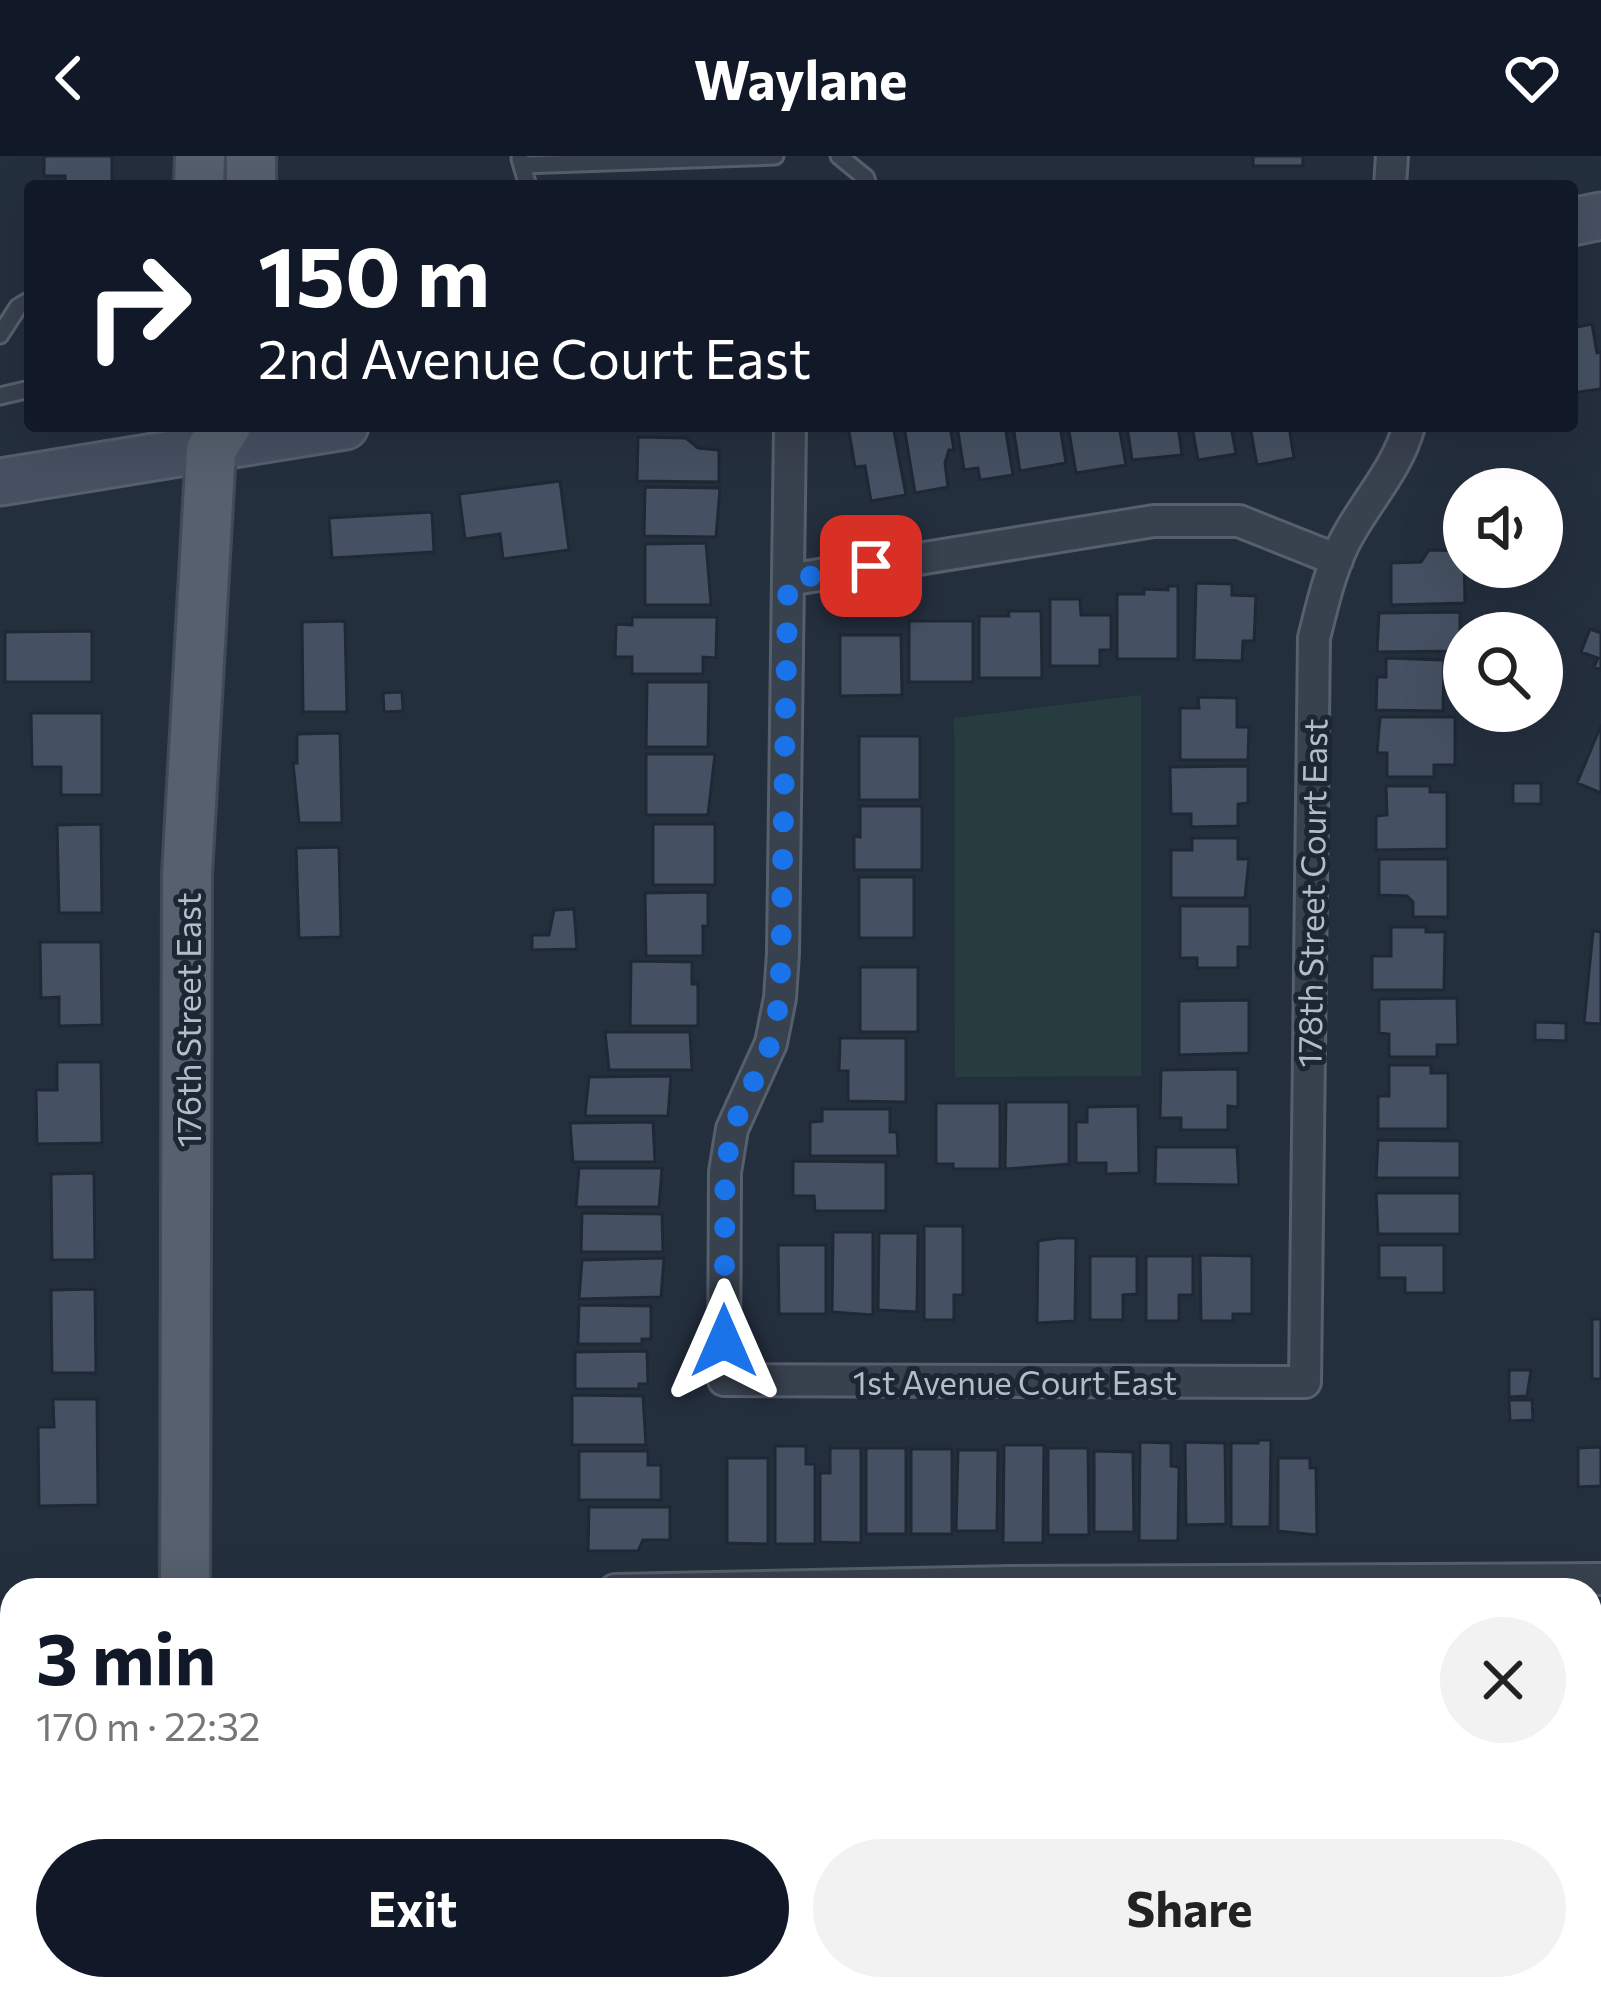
<!DOCTYPE html>
<html lang="en">
<head>
<meta charset="utf-8">
<style>
  body { margin:0; font-family:Commissioner,sans-serif; background:#f2f2f2; color:#222; height:100vh; display:flex; flex-direction:column; font-size:45px; white-space:nowrap }
  * { box-sizing:border-box; margin:0 }
  p { font-size:39px; color:#767676 }
  .icon { flex:none; width:66px; height:66px; fill:none; stroke:currentColor; stroke-width:2; stroke-linecap:round; stroke-linejoin:round }
  .map { position:relative; flex:1; overflow:hidden }
  .drawer { position:absolute; left:0px; top:1422px; width:1602px; height:423px; display:flex; flex-direction:column; background:#fff; border-radius:36px 36px 0 0; box-shadow:0 12px 48px #0002 }
  .drawer>* { flex:none }
  .top-card { position:absolute; left:24px; top:24px; width:1554px; height:252px; border-radius:12px; box-shadow:0 12px 48px #0002; background:#111827; color:#fff; overflow:hidden }
  .tools { position:absolute; left:1443px; top:312px; display:grid; gap:24px }
  .tools a { display:grid; place-items:center; width:120px; height:120px; border-radius:50%; background:#fff; box-shadow:0 12px 48px #0002; font-size:60px }
  .pin { position:absolute; display:grid; place-items:center; width:102px; height:102px; color:#fff; margin:-51px; border-radius:24px; box-shadow:0 6px 18px #0006 }
  .me { position:absolute; width:132px; margin:-66px; rotate:0deg; stroke-linejoin:round; filter:drop-shadow(0 0 9px #0008) }
  .turn { display:flex; align-items:center; gap:42px; height:252px; padding:0 36px; font-size:54px }
  .turn .icon { width:156px; height:156px; stroke-width:2.5 }
  .turn b { display:block; font-size:84px; line-height:102px }
  .round { display:grid; place-items:center; flex:none; width:126px; height:126px; border-radius:63px; background:#f2f2f2 }
  .head { display:flex; align-items:center; justify-content:space-between; height:204px; padding:0 36px }
  h1 { font-size:72px; font-weight:700; line-height:90px; color:#111827 }
  .action { display:flex; gap:24px; margin-top:auto; padding:24px 36px }
  .action a { flex:1; height:138px; border-radius:72px; background:#111827; color:#fff; font-size:48px; font-weight:700; line-height:138px; text-align:center }
  .action a+a { background:#f2f2f2; color:#222 }
  header { display:flex; justify-content:space-between; align-items:center; height:156px; padding:0 36px; background:#111827; color:#fff; font-size:54px; font-weight:700 }
  .map>svg:first-child { display:block }
</style>
</head>
<body>
<header><svg class="icon" aria-label="back" viewBox="0 0 24 24"><path d="M15 5l-7 7 7 7"/></svg>Waylane<svg class="icon" aria-label="heart" viewBox="0 0 24 24"><path d="M12 20l-8-8c-3-5 5-10 8-4 3-6 11-1 8 4z"/></svg></header>
<div class="map">
<svg width="1601" height="1843" viewBox="0 0 1601 1843">
  <rect width="100%" height="100%" fill="#242f3e"/>
  <path fill="#263c3f" d="M1141,539V920L955,921L954,562Z"/>
  <path fill="#455162" stroke="#1f2835" stroke-width="3" d="M44,0H112V30H65V20H44Z
    M1253,0H1303V10H1253Z
    M1592,168L1597,197L1601,196V233L1572,237V172Z
    M848,270H893L906,339L871,345L865,310L855,311Z
    M904,270H950L954,294H949L945,307L948,331L915,337Z
    M957,270H1005L1013,319L980,324L978,312L964,314Z
    M1013,270H1060L1066,307L1020,315Z
    M1068,270H1119L1126,309L1076,317Z
    M1127,270H1178L1182,299L1132,304Z
    M1192,270H1231L1236,298L1198,304Z
    M1250,270H1289L1294,302L1257,309Z
    M638,281L686,282L698,292L719,294V326L637,325Z
    M560,325L569,394L503,403L500,378L465,383L459,338Z
    M645,331L720,332L716,381L644,380Z
    M432,356L434,396L332,402L329,362Z
    M706,387L711,449H645V388Z
    M1429,394L1464,395L1465,447L1391,449V407L1421,406Z
    M1196,427L1232,428V439L1256,440L1254,485H1243L1242,505L1194,504Z
    M1168,430H1178V503H1117V438H1144V433L1168,434Z
    M1050,443H1080L1081,459H1111V494H1100V510H1050Z
    M1008,455H1041L1042,522H979V460H1009Z
    M1460,456V495L1377,496L1379,457Z
    M632,461H717L716,502L703,501V518H632V501H615L616,468L632,469Z
    M345,465L347,556H303L302,466Z
    M909,465H973V526H909Z
    M1590,473L1601,477V514L1594,511L1598,502L1581,496Z
    M92,475V526H5V476Z
    M840,479H901L902,539L840,540Z
    M1386,502L1444,504L1443,555L1376,554L1377,521H1386Z
    M647,526H709L708,591H646Z
    M402,536L403,555L384,556L383,537Z
    M1198,541L1237,542V571H1249L1248,604H1180V552H1199Z
    M31,557H102V639H61V611H32Z
    M1380,561H1455V609H1434V621H1387V597H1377Z
    M1601,569V637L1577,627Z
    M340,577L342,667H299L293,607H297V578Z
    M859,580H920V644H859Z
    M646,598H715L708,659H646Z
    M1248,610V647L1238,648V670L1191,671V658H1171L1170,611Z
    M1513,627H1541V648H1513Z
    M1386,630H1430V636H1447V693L1376,694V660L1387,659Z
    M860,650H922V714H854V680L860,681Z
    M101,668L102,757H59L57,669Z
    M653,668H715V729H653Z
    M1192,682H1238V703H1249L1245,742H1171V694H1192Z
    M339,691L341,781L299,782L296,692Z
    M1379,703H1448V761H1413V746L1407,740L1379,739Z
    M859,721H914V782H859Z
    M708,736V770H703V800H646L645,737Z
    M1180,750H1250V791H1238V812H1197V802H1180Z
    M574,753L577,793L532,794V779H549L554,754Z
    M1391,771H1426V776H1445L1444,834H1372V800H1391Z
    M1593,775L1601,776V868L1584,867Z
    M40,786H101L102,869L59,870V841L41,842Z
    M631,805L692,806V828H698V870H630Z
    M860,811H918V876H860Z
    M1457,842L1458,889H1437V901H1389V878L1379,877V843Z
    M1249,844V897L1179,899V845Z
    M1535,866L1566,867V885L1535,884Z
    M605,876H690L692,914H609Z
    M840,882H906V946L848,945V915H839Z
    M57,906H101L102,987L37,988L36,934H57Z
    M1389,909H1431V917H1448V973H1378V940H1389Z
    M1238,913V951L1228,950V974H1181V962H1160L1161,914Z
    M671,920L668,960H585L589,921Z
    M1006,946H1069V1008L1005,1013Z
    M936,947H1000V1013H953V1008H936Z
    M1138,950L1139,1017L1106,1018V1007H1076V966H1087V951Z
    M822,953H890V976H897L898,1000H810V966L822,965Z
    M653,966L655,1006H573L570,967Z
    M1378,984L1460,985V1022H1376Z
    M1156,991H1237L1239,1029L1155,1028Z
    M793,1005L886,1006V1055H815L814,1040H793Z
    M579,1012H662L659,1051H576Z
    M94,1017L95,1104H52L51,1018Z
    M1376,1037H1460V1078H1378Z
    M582,1057L662,1058L663,1096H581Z
    M924,1070H963V1139H954V1164H924Z
    M833,1076H873V1159L832,1156Z
    M879,1077H918L917,1156L878,1154Z
    M1057,1082H1076L1075,1165L1037,1167L1038,1085Z
    M778,1089H826V1158H779Z
    M1379,1089H1444V1137H1405V1122H1379Z
    M1200,1099L1252,1100V1158H1233V1165H1201Z
    M1090,1100H1137V1138L1123,1139V1164H1090Z
    M1146,1100H1193V1139H1179V1165H1146Z
    M664,1102L661,1141L579,1143L582,1104Z
    M95,1133L96,1217H52L51,1134Z
    M579,1149L651,1150V1183H642V1188H578Z
    M1592,1163H1601V1223H1592Z
    M647,1195L648,1228H639V1233H575V1196Z
    M1509,1214H1531L1527,1240L1509,1241Z
    M572,1239L643,1240L646,1289H572Z
    M53,1243H97L98,1349L39,1350L38,1271H54Z
    M1509,1244H1532L1533,1264L1510,1265Z
    M1258,1284H1271L1270,1371H1231V1287H1258Z
    M1140,1286L1171,1287V1310L1179,1311L1178,1385H1139Z
    M1185,1286L1225,1287L1226,1368L1186,1369Z
    M1004,1289H1044L1043,1387H1003Z
    M775,1290H806V1308H815V1388H775Z
    M1601,1291V1330L1578,1331V1292Z
    M830,1292H861V1387L820,1386V1317H830Z
    M866,1292H906V1378H866Z
    M1048,1292H1088L1089,1379H1048Z
    M911,1293H952V1378H911Z
    M958,1294H998L997,1375H956Z
    M579,1295H648V1309H661V1344H579Z
    M1094,1295L1133,1296L1134,1376H1094Z
    M727,1302H768V1388L727,1387Z
    M1278,1302H1310V1312H1316L1317,1379L1278,1375Z
    M589,1351H670V1384H643L638,1395H588Z
    M1590,1627H1601V1843H1429V1833H1590Z
    M17,1833H90L91,1843H17Z
    M372,1833H1330V1843H372Z"/>
  <g fill="none" stroke-linecap="round" stroke-linejoin="round">
    <g stroke="#565f6c" stroke-width="21">
      <path id="lane" d="M839,0L866,22L868,30
        M520,3L528,30
        M522,9L775,0
        M0,179L18,151L30,144
        M0,240L30,233
        M1590,1584H1601
        M125,1833L126,1843
        M327,1843V1833"/>
    </g>
    <g stroke="#565f6c" stroke-width="36">
      <path id="street" d="M1390,30L1392,0
        M790,270L783,797L780,842L771,887L732,973L725,1016L724,1224L1305,1226L1314,482C1322,450 1329,419 1343,389C1363,348 1397,315 1409,270
        M788,424L1154,365H1239L1337,404
        M615,1434L1011,1426L1601,1423"/>
    </g>
    <g stroke="#565f6c" stroke-width="51">
      <path id="secondary" d="M1572,66L1601,60
        M0,326L345,270"/>
    </g>
    <g stroke="#414a57" stroke-width="54">
      <path id="primary" d="M199,30L200,0
        M251,30V0
        M185,1434L187,718L211,294L226,270
        M197,1833V1843"/>
    </g>
    <use href="#lane" stroke="#38414e" stroke-width="15"/>
    <use href="#street" stroke="#38414e" stroke-width="30"/>
    <use href="#secondary" stroke="#465061" stroke-width="45"/>
    <use href="#primary" stroke="#56606e" stroke-width="48"/>
  </g>
  <g fill="none" stroke-linecap="round" stroke-linejoin="round">
    <path stroke="#1a73e8" stroke-width="21" stroke-dasharray="0 37.8" d="M724,1185L725,1016L732,973L771,887L780,842L788,424L871,410"/>
  </g>
  <g text-anchor="middle" dominant-baseline="central" stroke-width="10" stroke-linejoin="round" paint-order="stroke">
    <g font-size="33" fill="#b4bcc9" stroke="#1d2633">
      <text transform="translate(1311 737) rotate(-89)">178th Street Court East</text>
      <text transform="translate(187 864) rotate(-90)">176th Street East</text>
      <text x="1015" y="1225">1st Avenue Court East</text>
    </g>
  </g>
</svg>
<div class="tools">
<a><svg class="icon" aria-label="sound" viewBox="0 0 24 24"><path d="M4 9h4l5-4v14l-5-4H4zM17 9q2 3 0 6"/></svg></a>
<a><svg class="icon" aria-label="search" viewBox="0 0 24 24"><circle cx="10" cy="10" r="6"/><path d="M15 15l6 6"/></svg></a>
</div>
<div class="pin" style="left:871px;top:410px;background:#d93025"><svg class="icon" aria-label="arrive" viewBox="0 0 24 24"><path d="M6 21V4h12l-3 4 3 4H6"/></svg></div>
<svg class="me" style="left:724px;top:1185px" viewBox="-20 -20 40 40"><path d="M0-17L14 15 0 8-14 15z" fill="#1a73e8" stroke="#fff" stroke-width="4"/></svg>
<div class="top-card">
<div class="turn"><svg class="icon" aria-label="right" viewBox="0 0 24 24"><path d="M7 20v-9h11M14 6l5 5-5 5"/></svg><div><b>150 m</b>2nd Avenue Court East</div></div>
</div>
<section class="drawer">
<div class="head"><div><h1>3 min</h1><p>170 m · 22:32</p></div><a class="round"><svg class="icon" aria-label="close" viewBox="0 0 24 24"><path d="M6 6l12 12M18 6L6 18"/></svg></a></div>
<div class="action"><a>Exit</a><a>Share</a></div>
</section>
</div>
</body>
</html>
